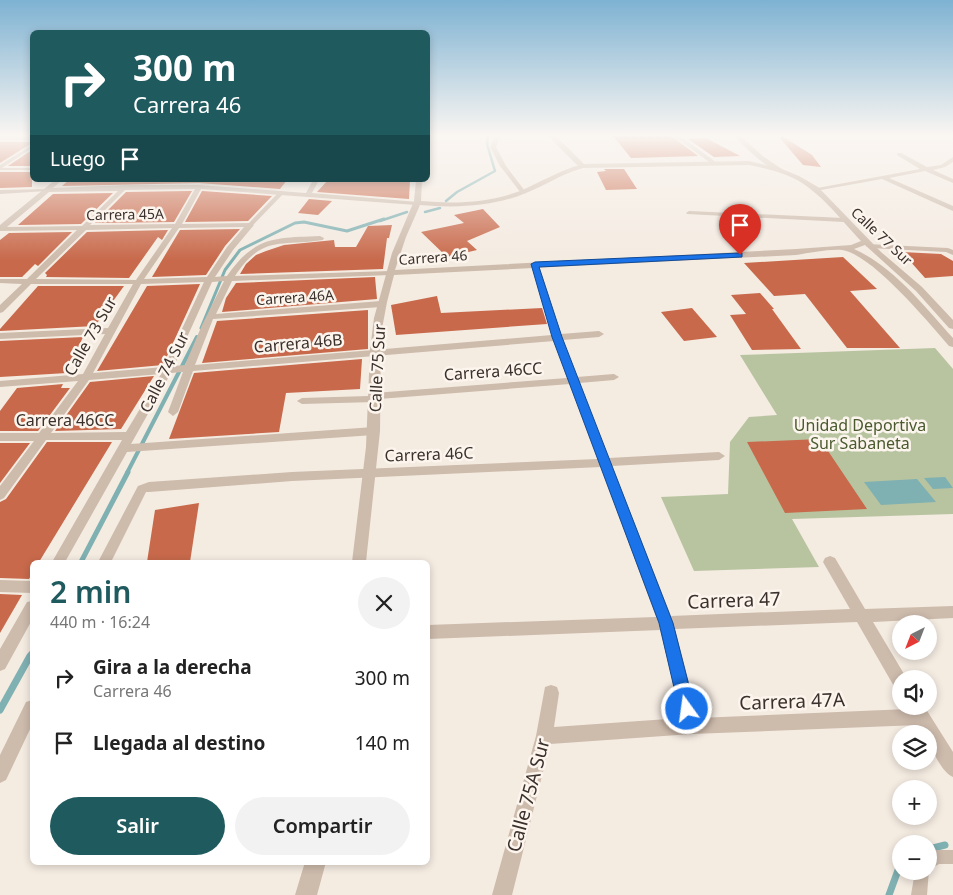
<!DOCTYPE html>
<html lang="es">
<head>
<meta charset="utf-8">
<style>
  body { margin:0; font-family:"Noto Sans",sans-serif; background:#f2f2f2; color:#222; height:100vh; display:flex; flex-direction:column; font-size:19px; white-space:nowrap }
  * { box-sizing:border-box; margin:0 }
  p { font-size:16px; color:#767676 }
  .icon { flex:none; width:28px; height:28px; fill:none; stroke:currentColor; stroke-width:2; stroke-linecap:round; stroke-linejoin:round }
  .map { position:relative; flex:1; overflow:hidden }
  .drawer { position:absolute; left:30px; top:560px; width:400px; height:305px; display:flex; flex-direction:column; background:#fff; border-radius:8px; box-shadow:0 2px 8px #0003 }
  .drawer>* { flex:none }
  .guide { position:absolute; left:30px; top:30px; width:400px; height:152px; border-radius:8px; box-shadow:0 2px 8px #0003; background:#1f5a5e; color:#fff; overflow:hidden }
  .needle { width:32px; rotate:222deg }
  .tools { position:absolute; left:892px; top:615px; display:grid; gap:10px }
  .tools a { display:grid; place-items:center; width:45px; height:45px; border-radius:50%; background:#fff; box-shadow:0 2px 8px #0003; font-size:25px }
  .pin { position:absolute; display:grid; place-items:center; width:42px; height:42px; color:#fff; margin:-51px -21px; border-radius:50% 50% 50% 0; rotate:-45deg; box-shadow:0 0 5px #0007 }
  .pin .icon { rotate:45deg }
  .me { position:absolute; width:55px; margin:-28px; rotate:346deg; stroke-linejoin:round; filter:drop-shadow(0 0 4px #0008) }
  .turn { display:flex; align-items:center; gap:18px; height:105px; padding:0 20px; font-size:22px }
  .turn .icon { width:65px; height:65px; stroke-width:2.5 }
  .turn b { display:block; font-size:35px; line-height:42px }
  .then { display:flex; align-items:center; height:48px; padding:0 20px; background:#0003; gap:10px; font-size:19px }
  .round { display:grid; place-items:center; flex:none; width:52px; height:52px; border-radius:26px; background:#f2f2f2 }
  .head { display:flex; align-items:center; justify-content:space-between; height:85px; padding:0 20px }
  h1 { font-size:30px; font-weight:600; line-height:38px; color:#1f5a5e }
  .cta { display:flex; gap:10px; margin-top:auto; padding:10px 20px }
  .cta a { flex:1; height:58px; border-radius:30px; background:#1f5a5e; color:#fff; font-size:20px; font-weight:600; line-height:58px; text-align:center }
  .cta a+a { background:#f2f2f2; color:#222 }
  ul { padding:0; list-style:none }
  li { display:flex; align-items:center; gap:15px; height:65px; padding:0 20px }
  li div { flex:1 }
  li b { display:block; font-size:19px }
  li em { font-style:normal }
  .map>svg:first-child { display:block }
</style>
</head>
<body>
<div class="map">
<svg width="953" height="895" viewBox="0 0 953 895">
  <rect width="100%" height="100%" fill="#f4ebe1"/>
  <path fill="#b8c4a0" d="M935,348L953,369V514L792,519L819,567L694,571L661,497L728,494L730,442L749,417L777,415L740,355Z"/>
  <path fill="#7fb0b2" d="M945,477L953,488L933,489L924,478Z
    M917,479L936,502L881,505L864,482Z"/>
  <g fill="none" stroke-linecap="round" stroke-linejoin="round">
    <path stroke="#7fb0b2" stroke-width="2.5" d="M446,201L457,192L495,171L487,144L488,135
      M425,212L440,208
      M380,221L407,212"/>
    <path stroke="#7fb0b2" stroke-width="3" d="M201,328L225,270L240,250L295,223L304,222L347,231L384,219"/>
    <path stroke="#7fb0b2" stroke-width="4" d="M127,473L197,337"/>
    <path stroke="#7fb0b2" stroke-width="5" d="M81,562L128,472
      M29,657L32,652"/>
    <path stroke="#7fb0b2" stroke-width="7" d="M0,710L30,656
      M929,849L945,845
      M889,895L901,862"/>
  </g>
  <path fill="#c8694b" d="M624,135H670L698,156L631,158L613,136Z
    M782,136L812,155L821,167L803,165L780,138Z
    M706,138L740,156L714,157L688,139Z
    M0,142H32V143L0,163Z
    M32,150V166H8Z
    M604,169H624L637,189L606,190L597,172L606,171Z
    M0,172H32V187L0,188Z
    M69,180H287L280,189L199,183L62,186Z
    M328,180H410L409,199L317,192Z
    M192,191L174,222L95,223L126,192Z
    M202,191L272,196L248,221L185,222Z
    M113,193L81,224L18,225L53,194Z
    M309,199L332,201L318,215L298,213Z
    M483,209L500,227L467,241L477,250L447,257L421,232L464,223L454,215Z
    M392,225L389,238H387L383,269L240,274L246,264L256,255L266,251L284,245L334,240L335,247H356L368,226Z
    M240,229L225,246L206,275L152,277L180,230Z
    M168,230L162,240L158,237L129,278L46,277L47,275L45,273L87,232Z
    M72,232L38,266L35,264L22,277H0V240L9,233Z
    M902,252L941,254L953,261V276L925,278Z
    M843,257L877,289L850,291L900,348H847L805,294L774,296L744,263Z
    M375,277L377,299L222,312L226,298L236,283Z
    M200,284L163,365L97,371L147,286Z
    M38,286H124L95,326L0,331V329Z
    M760,293L774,309H772L801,349L752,350L730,315L746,314L731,295Z
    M437,296L441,313L542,308L547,324L396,335L391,305Z
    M692,308L717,337L684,341L661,312Z
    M368,310V349L202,363L217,321Z
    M83,337L67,373L0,377V341Z
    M362,359L360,389L286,393L279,432L169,439L194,373Z
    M154,376L121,429L55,431L90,382Z
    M63,384L61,388H70L38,431H0V411L17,388Z
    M820,439L867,509L785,513L747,442Z
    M47,442H112L39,562H32V574L29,579L0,578V502L6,499Z
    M0,443H30L0,483Z
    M199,503L190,562H147L155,510Z
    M0,594L22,595L0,633Z"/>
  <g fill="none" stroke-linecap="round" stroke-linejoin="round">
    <path fill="#cdbbac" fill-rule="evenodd" d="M32,145V148L2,168H32V170H0V165Z
      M49,189V191H47L0,194V190Z
      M280,191L285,192L252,226H248V224Z
      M936,850H953V864H939L929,870L927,895H911L915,871H929V854Z"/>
    <path fill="#cdbbac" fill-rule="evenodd" d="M495,135H501L496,147L506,166L525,191V193H521L500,166L490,147Z
      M547,135H554L557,137L585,165V167H581L576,164Z
      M672,135H679L717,163L712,164Z
      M733,135H739L764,157L782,169V171C769,172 743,145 733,135Z
      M0,136H32V140H0Z
      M897,153H901L927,167L941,165L953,157V162L945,167L933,170L953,179V183L925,171L889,178L953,206V211L882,179L815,191L812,189L920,169L897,155Z
      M55,180H62L53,188L125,185H199L306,193L313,180H319L312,193L418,202V204L416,205L201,189L182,224L250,223L254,225L233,250L215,277L227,276C255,236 274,238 320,236L324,238L323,240C280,247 263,234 235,276L390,271L394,273L390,275L232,281L216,314L381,301L385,304L381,307L213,319L195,365L552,335L531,264L538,262L561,334L599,331L604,334L599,337L563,340L577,377L614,374L619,377L614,380L579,383L609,458L719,452L725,456L719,460L612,466L671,616L850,609L823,562L825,558L830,556L835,558L865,609L953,606V618L873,622L907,679H901V691L895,688L857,622L675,629L698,718L908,709L907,706H924L953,752V777C941,772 929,746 929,734H923L918,725L692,734L550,744L512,895H492L536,736L545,687L551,685L557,687L559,693L554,727L682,718L660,630L428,639V625L656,617L601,467L292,481L149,492H146L111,562H98L138,486L149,482L292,472L598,459L570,384L379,399L374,402L302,404L297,401L302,398L369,396L374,393L567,378L554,341L193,371L178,412L173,416L168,412L183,372L171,373L131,444L374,427L379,431L374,435L127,452L65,562H52L122,440H46L4,498L0,500V486L34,441H0V433H39L78,381L0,387V381L83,374L105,334L0,339V333L108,328L133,284H31L3,312L0,313V305L22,284L0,283V279H27L77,230L0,231V225ZM195,189L175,224L90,225L125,190ZM118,191L82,226L7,227L49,192ZM244,227L227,247L207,277L144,279L179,228ZM172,228L136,280L36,279L86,230ZM224,281L202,325L185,365L174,366L212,282ZM204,282L164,367L93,373L141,284ZM161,374L126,432L51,433L89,380Z
      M689,211L844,218L847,220L844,222L687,214L686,213Z
      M867,244L948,248L953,250V255L946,252L870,248L866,246Z
      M0,580L32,581V593L0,592Z
      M32,601V620L5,669L0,671V649L27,602Z
      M32,700V725L6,780L0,783V755L26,702Z"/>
    <path fill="#cdbbac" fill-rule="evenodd" d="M749,161L782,169L799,176L818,187L881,252L922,287L953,320V329L949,328L916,291L865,245L854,249C894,267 924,306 953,338V347L949,346C929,323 872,254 842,250C828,249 810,253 796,255L394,275L387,302L381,334L380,431L366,562H352L366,447L370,350L374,318L392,253L414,201L416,180H422L421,201C455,204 488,203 520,191C541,182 560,170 583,164ZM749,165C764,168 779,171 793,178C820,191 841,220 861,241L851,245L796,249L395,270L406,237L420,205C456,208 492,207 526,193C546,185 563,173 583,168Z
      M305,862H326L317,895H295Z"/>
  </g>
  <linearGradient id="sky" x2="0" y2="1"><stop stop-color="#7eb2d2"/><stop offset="0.52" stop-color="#faf6f2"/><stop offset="1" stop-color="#faf6f2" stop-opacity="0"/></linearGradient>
  <rect width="953" height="260" fill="url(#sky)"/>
  <path fill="#1a73e8" stroke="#114b97" d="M740,253H742V257L539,267L562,337L673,623L695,709L693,715L687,717L681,715L679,709L659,623L552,337L531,264L535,262Z"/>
  <g text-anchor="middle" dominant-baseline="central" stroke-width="5" stroke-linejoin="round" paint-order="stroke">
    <g font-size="14" fill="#3b302b" stroke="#fbf5ee">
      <text transform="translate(125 214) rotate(-1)">Carrera 45A</text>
      <text transform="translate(882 236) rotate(43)">Calle 77 Sur</text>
      <text transform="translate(433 257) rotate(-4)">Carrera 46</text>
      <text transform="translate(295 297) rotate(-4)">Carrera 46A</text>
    </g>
    <g font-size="16" fill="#3b302b" stroke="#fbf5ee">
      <text transform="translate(90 336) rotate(-60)">Calle 73 Sur</text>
      <text transform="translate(298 343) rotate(-5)">Carrera 46B</text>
      <text transform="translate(377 368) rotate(-87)">Calle 75 Sur</text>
      <text transform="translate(493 371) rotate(-4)">Carrera 46CC</text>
      <text transform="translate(164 372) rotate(-63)">Calle 74 Sur</text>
      <text x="65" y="420">Carrera 46CC</text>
      <text transform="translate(429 454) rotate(-2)">Carrera 46C</text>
    </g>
    <g font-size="16" fill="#4a5a2e" stroke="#fbf5ee">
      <text x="860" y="425">Unidad Deportiva<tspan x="860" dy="18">Sur Sabaneta</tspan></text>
    </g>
    <g font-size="19" fill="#3b302b" stroke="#fbf5ee">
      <text transform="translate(734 600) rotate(-2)">Carrera 47</text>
      <text transform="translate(792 701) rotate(-2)">Carrera 47A</text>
      <text transform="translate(528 795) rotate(-75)">Calle 75A Sur</text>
    </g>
  </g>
</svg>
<div class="tools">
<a><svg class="needle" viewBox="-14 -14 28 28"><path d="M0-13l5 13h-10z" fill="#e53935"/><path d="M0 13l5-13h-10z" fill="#767676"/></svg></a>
<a><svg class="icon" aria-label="sound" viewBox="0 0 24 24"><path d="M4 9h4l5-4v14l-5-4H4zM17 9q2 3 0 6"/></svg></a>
<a><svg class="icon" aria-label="layers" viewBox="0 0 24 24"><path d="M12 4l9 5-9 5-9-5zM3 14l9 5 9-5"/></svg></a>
<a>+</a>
<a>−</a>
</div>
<div class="pin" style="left:740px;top:255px;background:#d93025"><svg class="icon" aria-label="arrive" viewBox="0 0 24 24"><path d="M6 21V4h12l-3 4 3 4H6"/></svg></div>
<svg class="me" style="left:687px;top:709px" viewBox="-20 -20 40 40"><circle r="17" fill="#1a73e8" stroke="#fff" stroke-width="3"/><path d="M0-11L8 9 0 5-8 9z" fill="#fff"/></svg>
<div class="guide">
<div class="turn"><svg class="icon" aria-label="right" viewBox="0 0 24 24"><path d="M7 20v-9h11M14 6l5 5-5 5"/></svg><div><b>300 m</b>Carrera 46</div></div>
<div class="then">Luego<svg class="icon" aria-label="arrive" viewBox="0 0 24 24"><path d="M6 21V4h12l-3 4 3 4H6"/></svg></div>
</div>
<section class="drawer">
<div class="head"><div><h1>2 min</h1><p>440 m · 16:24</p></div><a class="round"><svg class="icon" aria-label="close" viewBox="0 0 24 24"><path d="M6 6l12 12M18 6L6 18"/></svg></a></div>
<ul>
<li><svg class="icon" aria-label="right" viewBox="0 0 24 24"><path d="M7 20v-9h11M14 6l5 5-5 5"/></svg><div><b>Gira a la derecha</b><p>Carrera 46</p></div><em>300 m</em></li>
<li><svg class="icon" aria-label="arrive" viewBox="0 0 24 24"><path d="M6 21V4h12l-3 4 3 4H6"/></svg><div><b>Llegada al destino</b></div><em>140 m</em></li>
</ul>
<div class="cta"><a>Salir</a><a>Compartir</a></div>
</section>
</div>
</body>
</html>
